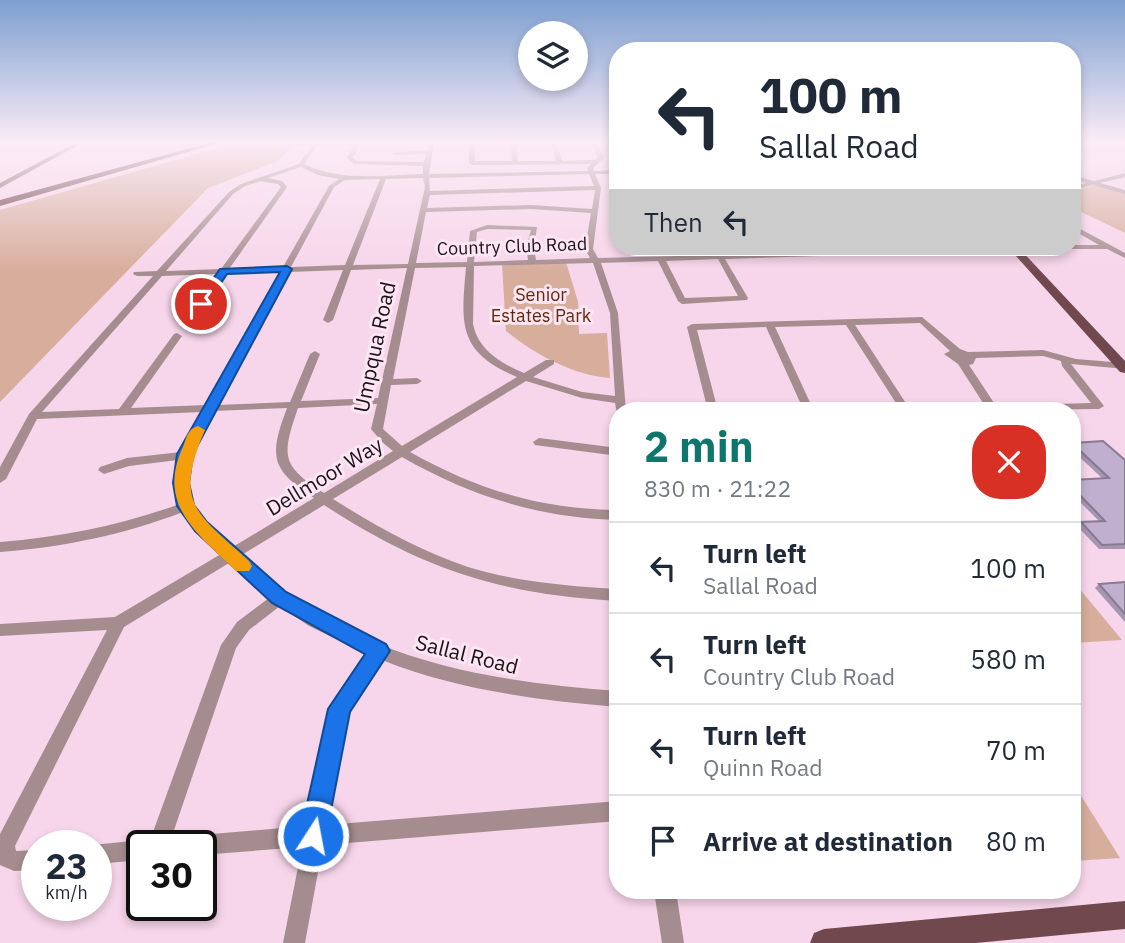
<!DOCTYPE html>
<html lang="en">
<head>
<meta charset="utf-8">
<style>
  body { margin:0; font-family:"IBM Plex Sans",sans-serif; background:#f6f6f7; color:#1f2937; height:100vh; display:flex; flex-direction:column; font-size:26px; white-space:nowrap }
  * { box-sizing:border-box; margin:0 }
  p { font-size:23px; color:#747a83 }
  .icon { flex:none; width:38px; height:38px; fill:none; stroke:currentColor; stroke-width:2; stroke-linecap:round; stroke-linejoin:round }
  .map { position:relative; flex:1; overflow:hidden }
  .drawer { position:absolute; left:609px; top:402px; width:472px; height:497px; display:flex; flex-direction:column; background:#fff; border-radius:28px; box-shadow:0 4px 10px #0003 }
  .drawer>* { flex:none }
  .top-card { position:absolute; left:609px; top:42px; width:472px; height:214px; border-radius:28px; box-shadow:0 4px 10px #0003; background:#fff; color:#1f2937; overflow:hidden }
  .tools { position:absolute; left:518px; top:21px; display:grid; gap:14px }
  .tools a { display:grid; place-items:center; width:70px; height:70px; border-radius:50%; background:#fff; box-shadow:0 4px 10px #0003; font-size:35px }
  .speed { position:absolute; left:21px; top:830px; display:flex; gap:14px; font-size:35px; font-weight:700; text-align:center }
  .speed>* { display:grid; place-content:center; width:91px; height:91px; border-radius:50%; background:#fff; box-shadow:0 4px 10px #0003; line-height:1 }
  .speed small { font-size:18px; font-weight:400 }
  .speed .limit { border:4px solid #111; border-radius:10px; background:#fff; color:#111 }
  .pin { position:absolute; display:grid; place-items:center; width:60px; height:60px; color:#fff; margin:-30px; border:4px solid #fff; border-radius:50%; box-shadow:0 2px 7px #0007 }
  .me { position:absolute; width:77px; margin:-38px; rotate:11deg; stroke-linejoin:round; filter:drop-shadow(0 0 5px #0008) }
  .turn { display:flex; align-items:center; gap:24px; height:147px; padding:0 35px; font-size:32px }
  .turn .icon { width:91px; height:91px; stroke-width:2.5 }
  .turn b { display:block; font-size:49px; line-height:60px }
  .then { display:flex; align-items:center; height:66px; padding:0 35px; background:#0003; gap:14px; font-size:26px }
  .round { display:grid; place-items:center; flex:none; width:74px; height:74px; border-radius:28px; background:#f6f6f7 }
  .overview { display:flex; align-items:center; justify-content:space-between; height:119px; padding:0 35px }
  h1 { font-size:42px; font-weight:800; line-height:52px; color:#0f766e }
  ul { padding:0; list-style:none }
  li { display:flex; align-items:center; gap:21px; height:91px; padding:0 35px; border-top:2px solid #e0e1e3 }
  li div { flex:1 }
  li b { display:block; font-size:26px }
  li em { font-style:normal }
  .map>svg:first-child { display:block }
</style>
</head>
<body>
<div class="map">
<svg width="1125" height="943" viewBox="0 0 1125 943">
  <rect width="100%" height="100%" fill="#f7d5ea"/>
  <path fill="#d7ad9c" d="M242,141H274L293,145L278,161L208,188L0,402V210Z
    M1094,185L1125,193V233L1073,208V192Z
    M566,262L578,302L579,334L607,333L610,378C574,376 534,354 506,331L502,264Z
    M1073,581L1122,640L1073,643Z
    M1073,783L1120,858L1073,861Z"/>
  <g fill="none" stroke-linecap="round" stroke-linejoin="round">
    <path fill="#a58d8f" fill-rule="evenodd" d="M277,141L298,142L474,141L475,161H512L511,141H516L518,161H556L551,141H556L562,161L595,160L598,158L591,141H596L604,158L593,168L594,171L618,170V174H595L601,188L593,249L598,258L716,255L719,253L722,254L980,247L1018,248L1014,250L725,259L748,298L747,300L682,304L678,301L658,261L601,263L618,313L626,411H618L617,413L615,403L582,398L526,381L410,452C478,490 540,509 618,510V520C539,518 470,496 402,457L333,499C376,526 420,551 468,567C517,582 567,586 618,589V601C499,594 424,570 324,505L240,556C350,657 473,680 618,691V707C538,700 456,690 382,660L355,696L345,721L326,825L618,801V821L323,845L305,943H283L302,847L201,855V845H190L193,838L200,835L306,826L327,721L342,687L367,654L309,626L280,606L249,630L236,648L169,845H142V860L96,864V845H92L142,840L149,843L221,645L237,622L269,598L229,563L124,627L15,846L16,851L37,850V870L14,871L0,865V834L107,630L0,636V624L115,617L221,554L190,523L183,512C123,535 64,547 0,552V542C63,537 121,525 180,504L175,484L178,460L129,466L104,474L98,470L100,467L127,458L181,452L202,412L37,419L6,479L0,483V467L29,414L153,276H137L133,274L134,272L157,271L229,192L241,184L299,164L312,145L298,146ZM469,142V163L472,165L591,164L587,168L588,171L429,174L434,143ZM429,143L427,150L392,153L395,155L426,154L424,162L357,161L353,158L360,144ZM318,145H354L347,158L354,164L423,166V174C383,175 341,182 304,164ZM301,167L318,175L339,179L329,186L283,267L229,269L287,187L282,181L268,178ZM589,174L594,186L430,191L429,178ZM423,178L425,187L408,264L353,265L386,179ZM380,179L345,265L291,267L334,187L345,180ZM261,181L278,184L281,187L221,269L166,271L233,194L245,186ZM595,190L592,209L531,205L427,208L430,195ZM531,209L591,213L585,249L590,258L536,260L534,248L537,227L487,225L470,231L467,262L416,263L426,212ZM487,229L531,230L526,248L528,260L474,262L477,232ZM718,259L738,296L685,298L666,261ZM593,263L610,313L615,396L582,392L533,377L554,364V360H546L524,373C502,364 478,350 473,324L474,266ZM466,267C461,324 457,352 517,377L402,446L383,429L391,385L417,384L422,381L417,378L393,379L415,268ZM407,268L382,380L380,382L381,384L378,398L301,401L320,354L315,351L310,354L290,402L217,405L289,272L343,270L323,320L328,323L333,320L351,270ZM281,272L206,405L131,408L182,336L177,333L174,334L119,409L42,412L162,276L217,274L196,304L200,307L203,306L226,274ZM377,404L371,429L382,442L393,451L324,493C280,465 282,455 298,408ZM287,408C269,456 270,469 314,498L231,548C221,538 209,528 200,517C172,484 196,443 213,411Z
      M1125,173V177L1100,183L1125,190V194L1093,185L1073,190V186L1087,183L1073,179V175L1094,181Z
      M1073,225L1125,253V258L1107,249H1065L1064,247H1073V245H1099L1073,230Z
      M922,317L960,349L968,352L1043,350L1076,359L1125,363V369L1071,364L1104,406L1099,409L937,411L942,408L985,406L958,364L944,354L950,351L920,323L855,325L911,411H901L846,325L775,327L814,411H804L766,327L697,330L718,411H708L687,327L692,324ZM1043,356L1061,361L1062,366L1091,403L996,406L969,365L973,364L976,358Z
      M539,438L618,448V456L535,445L533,442Z
      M654,891H676L684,943H662Z"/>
    <path fill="#71484d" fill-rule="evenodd" d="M79,141H86L0,188V183Z
      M1008,247H1018L1125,361V373L1120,372Z
      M1125,901V929L976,943H810L814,933L824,929Z"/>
    <path fill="#5e3037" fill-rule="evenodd" d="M216,141H226L0,206V200Z"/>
  </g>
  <path fill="#a696b2" d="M1073,443L1125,460V549H1099L1078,527L1081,522L1099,521L1073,495V480L1102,478L1073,451Z
    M1125,582V622L1095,588L1099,584Z"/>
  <path fill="#c1afcf" stroke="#877a91" stroke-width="2" d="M1103,441L1125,460V544L1102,545L1081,522L1105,521L1073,488V480L1109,478L1073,444V443Z
    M1125,582V614L1099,584Z"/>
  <linearGradient id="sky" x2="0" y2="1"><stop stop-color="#7c9fd0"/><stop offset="0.52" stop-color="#fbecf6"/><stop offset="1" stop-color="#fbecf6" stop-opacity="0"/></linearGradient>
  <rect width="1125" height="273" fill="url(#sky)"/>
  <path fill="#1a73e8" stroke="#114b97" stroke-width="2" d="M287,266L292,269L193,454L189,483L194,505L207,522L286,592L386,644L390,651L350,712L326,836L323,845L313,849L304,845L300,836L328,709L365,654L272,603L195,531L177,506L173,483L177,454L280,272L227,274L205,307L195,304L220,269Z"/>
  <path fill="#f59e0b" d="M198,426L205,430C173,504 197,513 249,561L252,566L249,571H236C198,534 156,505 183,447C186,439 188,428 198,426Z"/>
  <g text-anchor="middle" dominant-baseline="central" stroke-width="6" stroke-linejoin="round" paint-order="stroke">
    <g font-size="18" fill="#1d1119" stroke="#fce6f3">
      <text transform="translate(512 246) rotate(-2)">Country Club Road</text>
    </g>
    <g font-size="18" fill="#65270a" stroke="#fce6f3">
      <text x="541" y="294">Senior<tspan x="541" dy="21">Estates Park</tspan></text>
    </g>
    <g font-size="21" fill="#1d1119" stroke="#fce6f3">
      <text transform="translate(374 347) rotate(-78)">Umpqua Road</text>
      <text transform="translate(324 476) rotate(-31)">Dellmoor Way</text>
      <text transform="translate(467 654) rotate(14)">Sallal Road</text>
    </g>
  </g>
</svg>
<div class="tools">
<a><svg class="icon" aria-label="layers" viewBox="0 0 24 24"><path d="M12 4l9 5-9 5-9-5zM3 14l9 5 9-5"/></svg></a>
</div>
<div class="speed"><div>23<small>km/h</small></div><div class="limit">30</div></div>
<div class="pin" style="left:201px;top:304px;background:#d93025"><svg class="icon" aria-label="arrive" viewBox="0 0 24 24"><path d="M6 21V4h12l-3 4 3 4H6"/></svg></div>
<svg class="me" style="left:313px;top:836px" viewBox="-20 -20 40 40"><circle r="17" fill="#1a73e8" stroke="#fff" stroke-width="3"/><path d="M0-11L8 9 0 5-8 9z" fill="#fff"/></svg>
<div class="top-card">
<div class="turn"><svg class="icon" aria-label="left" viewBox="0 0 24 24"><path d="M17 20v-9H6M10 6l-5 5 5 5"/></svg><div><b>100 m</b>Sallal Road</div></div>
<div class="then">Then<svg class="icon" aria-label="left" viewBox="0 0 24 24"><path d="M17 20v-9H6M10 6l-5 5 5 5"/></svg></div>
</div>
<section class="drawer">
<div class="overview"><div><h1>2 min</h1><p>830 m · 21:22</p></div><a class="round" style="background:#d93025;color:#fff"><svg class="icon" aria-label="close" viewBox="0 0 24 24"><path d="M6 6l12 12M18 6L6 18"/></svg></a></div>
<ul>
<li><svg class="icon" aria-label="left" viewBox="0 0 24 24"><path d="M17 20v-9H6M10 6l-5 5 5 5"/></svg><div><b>Turn left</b><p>Sallal Road</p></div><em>100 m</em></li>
<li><svg class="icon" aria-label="left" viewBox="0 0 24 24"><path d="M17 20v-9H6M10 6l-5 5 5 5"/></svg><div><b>Turn left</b><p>Country Club Road</p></div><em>580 m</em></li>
<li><svg class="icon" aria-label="left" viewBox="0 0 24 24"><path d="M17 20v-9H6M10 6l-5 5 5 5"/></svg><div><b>Turn left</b><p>Quinn Road</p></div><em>70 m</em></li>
<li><svg class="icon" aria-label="arrive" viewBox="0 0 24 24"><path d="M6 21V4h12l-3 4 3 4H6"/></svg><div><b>Arrive at destination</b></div><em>80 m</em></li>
</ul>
</section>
</div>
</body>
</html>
